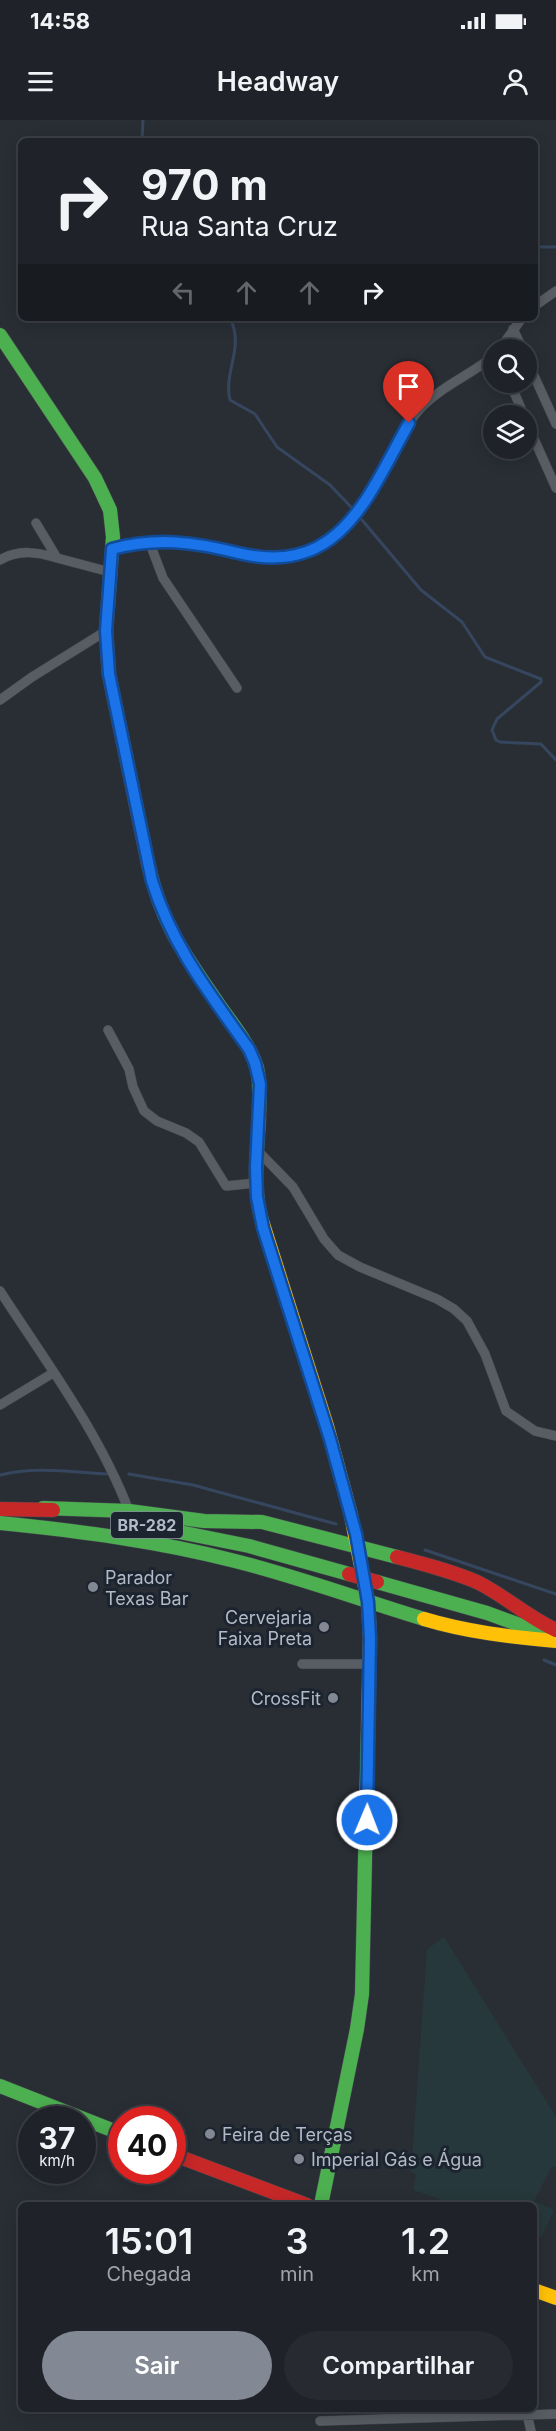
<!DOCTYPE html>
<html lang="pt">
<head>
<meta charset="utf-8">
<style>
  body { margin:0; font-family:Inter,sans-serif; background:#272a30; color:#f1f3f6; height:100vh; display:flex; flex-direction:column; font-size:22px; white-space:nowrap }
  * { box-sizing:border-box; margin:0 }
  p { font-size:20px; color:#a1a4a8 }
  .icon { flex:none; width:33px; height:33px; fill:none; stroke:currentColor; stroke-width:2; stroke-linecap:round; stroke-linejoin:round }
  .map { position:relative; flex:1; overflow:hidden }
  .panel { position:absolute; left:18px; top:2082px; width:519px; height:210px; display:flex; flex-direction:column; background:#1f2228; border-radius:9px; box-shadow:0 3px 15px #0003,0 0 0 2px #3c3f45 }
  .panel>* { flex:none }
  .top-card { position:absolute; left:18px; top:18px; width:520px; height:183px; border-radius:9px; box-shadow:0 3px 15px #0003,0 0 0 2px #3c3f45; background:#1f2228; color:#f1f3f6; overflow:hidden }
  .tools { position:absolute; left:483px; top:219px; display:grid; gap:12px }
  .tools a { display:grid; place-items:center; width:54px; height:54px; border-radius:50%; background:#1f2228; box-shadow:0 3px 15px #0003,0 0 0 2px #3c3f45; font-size:30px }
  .speed { position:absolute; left:18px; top:1986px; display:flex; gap:12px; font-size:30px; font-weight:700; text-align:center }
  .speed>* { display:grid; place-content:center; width:78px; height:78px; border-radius:50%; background:#1f2228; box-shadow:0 3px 15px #0003,0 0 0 2px #3c3f45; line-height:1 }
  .speed small { font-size:15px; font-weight:400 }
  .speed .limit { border:9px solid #d22; background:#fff; color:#111 }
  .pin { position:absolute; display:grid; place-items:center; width:51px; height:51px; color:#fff; margin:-62px -26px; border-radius:50% 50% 50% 0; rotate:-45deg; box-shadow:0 0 6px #0007 }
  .pin .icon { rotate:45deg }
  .me { position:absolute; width:66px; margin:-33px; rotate:1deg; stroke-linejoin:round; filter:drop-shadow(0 0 4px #0008) }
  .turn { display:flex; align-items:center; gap:21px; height:126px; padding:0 24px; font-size:27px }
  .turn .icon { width:78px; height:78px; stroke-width:2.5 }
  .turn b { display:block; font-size:42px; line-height:51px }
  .lanes { display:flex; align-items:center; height:57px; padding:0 24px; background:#0003; justify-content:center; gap:30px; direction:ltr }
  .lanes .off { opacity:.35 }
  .eta { display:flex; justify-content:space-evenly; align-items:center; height:102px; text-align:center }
  .eta b { font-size:36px; font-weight:600; line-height:42px }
  .action { display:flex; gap:12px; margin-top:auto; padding:12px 24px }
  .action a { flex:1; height:69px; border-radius:36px; background:#828994; color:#fff; font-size:24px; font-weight:600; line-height:69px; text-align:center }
  .action a+a { background:#272a30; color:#f1f3f6 }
  .status { display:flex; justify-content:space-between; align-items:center; height:42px; padding:0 30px; background:#1f2228; direction:ltr }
  .status svg { height:16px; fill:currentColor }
  header { display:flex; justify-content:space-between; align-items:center; height:78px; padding:0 24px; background:#1f2228; font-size:27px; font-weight:600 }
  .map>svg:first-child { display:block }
</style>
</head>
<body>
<div class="status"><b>14:58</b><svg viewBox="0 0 49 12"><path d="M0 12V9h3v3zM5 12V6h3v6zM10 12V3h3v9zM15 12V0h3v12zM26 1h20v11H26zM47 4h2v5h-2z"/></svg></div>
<header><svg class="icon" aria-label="menu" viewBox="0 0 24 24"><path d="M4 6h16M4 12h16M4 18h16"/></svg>Headway<svg class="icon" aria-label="person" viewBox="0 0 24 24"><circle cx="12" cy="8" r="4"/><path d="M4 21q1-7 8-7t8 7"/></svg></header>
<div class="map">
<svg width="556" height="2311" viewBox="0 0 556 2311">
  <rect width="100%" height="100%" fill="#292e35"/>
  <path fill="#26383b" d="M444,1817L556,1997V2047L552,2046L534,2081L554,2090L541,2118L534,2115V2085H456L413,2070L416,2054L411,2052L427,1829Z"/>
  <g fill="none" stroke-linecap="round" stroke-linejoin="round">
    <path stroke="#35465e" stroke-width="3" d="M142,21L143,0
      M536,127H556
      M230,198C245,228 223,252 230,280L255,294L277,327L330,365L353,389
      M362,400L421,470L462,502L485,537L541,559V562L497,599L492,610L496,620L500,622L541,624L556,640
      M129,1354L193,1365L336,1404
      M0,1355C34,1346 72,1352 107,1354
      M425,1430L556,1474
      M544,1540L556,1545"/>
    <g stroke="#474a50" stroke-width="10">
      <path id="street" d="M536,185L556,171
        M513,209L523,230
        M499,230L522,198
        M526,238L556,304
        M510,262L524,296
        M526,301L556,368
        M36,403L57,438L110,452
        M149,421L163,458L237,568
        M112,429C144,420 175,418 207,425C234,431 260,441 288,437C365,428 377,337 420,289C440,267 470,255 494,236
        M0,440C19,429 37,432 57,438
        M0,580L32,557L106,511
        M108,910L129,949L133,967L144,991L157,1001L186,1013L199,1022L226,1066L256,1063
        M256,1029L293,1067L324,1119L338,1135L360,1147L437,1179L454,1189L467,1201L485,1234L506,1291L535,1311L556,1316
        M0,1171C46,1242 99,1312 129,1391
        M0,1285L53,1253
        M302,1544H369
        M526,2290L531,2311
        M320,2301L556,2294"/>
    </g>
    <g stroke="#474a50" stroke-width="15">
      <path id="fast" d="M0,215L95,358L110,390L113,417L108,485
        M148,743C161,804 185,835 219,885C233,905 250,925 257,948C261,965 259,982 259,999C257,1033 252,1071 263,1104
        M43,1388L129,1391L204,1401L262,1402L397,1437
        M0,1403C79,1411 158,1421 235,1441C299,1457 361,1480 424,1499
        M144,1405L249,1426L349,1454
        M377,1462L487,1493L539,1512
        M0,1966L122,2014
        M321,2085L357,1909L362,1874L368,1606"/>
    </g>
    <g stroke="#474a50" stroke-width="15">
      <path id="slow" d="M263,1104L327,1306L351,1395L368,1482L370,1518L368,1606
        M424,1499C467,1512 511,1517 556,1521
        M534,2170L556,2178"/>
    </g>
    <g stroke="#474a50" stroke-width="15">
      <path id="jam" d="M108,485L106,511L109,554L148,743
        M0,1389L53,1390
        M397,1437C424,1444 451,1451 477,1462C504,1475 527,1497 556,1510
        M172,2034L307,2085"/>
    </g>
    <use href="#street" stroke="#585c63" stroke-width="9"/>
    <use href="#fast" stroke="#4caf50" stroke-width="14"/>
    <use href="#slow" stroke="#ffc107" stroke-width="14"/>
    <use href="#jam" stroke="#c62828" stroke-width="14"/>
    <g stroke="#464a51" stroke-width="15" stroke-linecap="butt">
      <path id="jam-bridge" d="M349,1454L377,1462"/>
    </g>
    <use href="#jam-bridge" stroke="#c62828" stroke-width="14"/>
  </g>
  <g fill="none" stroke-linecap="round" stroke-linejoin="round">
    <g stroke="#114b97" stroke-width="15">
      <path id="route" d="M367,1700L370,1518L368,1482L356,1414L330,1319L263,1108L257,1077L256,1047L260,964L255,943L249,929C210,874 172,826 152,761L109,554L106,511L112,429C157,417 194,422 238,433C340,458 368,376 409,303"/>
    </g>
    <use href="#route" stroke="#1a73e8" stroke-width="10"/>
  </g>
  <g fill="#828994" stroke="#1c2430" stroke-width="2">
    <circle cx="93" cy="1467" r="6"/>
    <circle cx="324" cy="1507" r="6"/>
    <circle cx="333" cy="1578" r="6"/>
    <circle cx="210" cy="2014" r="6"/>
    <circle cx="299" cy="2039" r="6"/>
  </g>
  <g text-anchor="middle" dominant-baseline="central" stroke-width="6" stroke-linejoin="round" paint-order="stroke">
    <rect fill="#1c2430" stroke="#858d9a" stroke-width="1.5" x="111" y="1392" width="72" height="26" rx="4.5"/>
    <g font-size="16" font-weight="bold" fill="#b2bac7">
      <text x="147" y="1405">BR-282</text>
    </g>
    <g font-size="18" fill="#b2bac7" stroke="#1c2430" text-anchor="start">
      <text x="105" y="1457">Parador<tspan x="105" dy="21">Texas Bar</tspan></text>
      <text x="312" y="1497" text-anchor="end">Cervejaria<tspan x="312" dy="21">Faixa Preta</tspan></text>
      <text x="321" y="1578" text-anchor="end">CrossFit</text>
      <text x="222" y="2014">Feira de Terças</text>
      <text x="311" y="2039">Imperial Gás e Água</text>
    </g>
  </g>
</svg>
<div class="tools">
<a><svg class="icon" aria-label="search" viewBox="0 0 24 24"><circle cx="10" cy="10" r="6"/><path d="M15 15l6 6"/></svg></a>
<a><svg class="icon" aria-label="layers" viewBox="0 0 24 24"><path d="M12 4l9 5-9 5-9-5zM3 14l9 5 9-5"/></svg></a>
</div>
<div class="speed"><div>37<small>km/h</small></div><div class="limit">40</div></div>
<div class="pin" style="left:409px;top:303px;background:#d93025"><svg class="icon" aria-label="arrive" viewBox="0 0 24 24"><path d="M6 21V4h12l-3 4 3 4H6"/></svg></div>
<svg class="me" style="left:367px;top:1700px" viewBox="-20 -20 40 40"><circle r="17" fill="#1a73e8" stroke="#fff" stroke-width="3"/><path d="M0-11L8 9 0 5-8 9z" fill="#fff"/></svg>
<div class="top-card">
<div class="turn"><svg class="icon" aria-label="right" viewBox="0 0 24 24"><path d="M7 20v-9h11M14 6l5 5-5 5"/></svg><div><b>970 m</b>Rua Santa Cruz</div></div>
<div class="lanes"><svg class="icon off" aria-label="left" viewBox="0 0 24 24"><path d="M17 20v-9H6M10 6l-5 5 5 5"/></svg><svg class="icon off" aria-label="ahead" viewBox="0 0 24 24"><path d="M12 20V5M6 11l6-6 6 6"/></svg><svg class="icon off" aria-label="ahead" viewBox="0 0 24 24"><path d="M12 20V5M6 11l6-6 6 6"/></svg><svg class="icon" aria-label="right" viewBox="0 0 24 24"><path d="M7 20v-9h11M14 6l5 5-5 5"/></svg></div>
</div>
<section class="panel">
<div class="eta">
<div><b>15:01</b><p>Chegada</p></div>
<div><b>3</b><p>min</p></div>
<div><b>1.2</b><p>km</p></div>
</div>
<div class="action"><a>Sair</a><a>Compartilhar</a></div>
</section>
</div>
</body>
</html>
